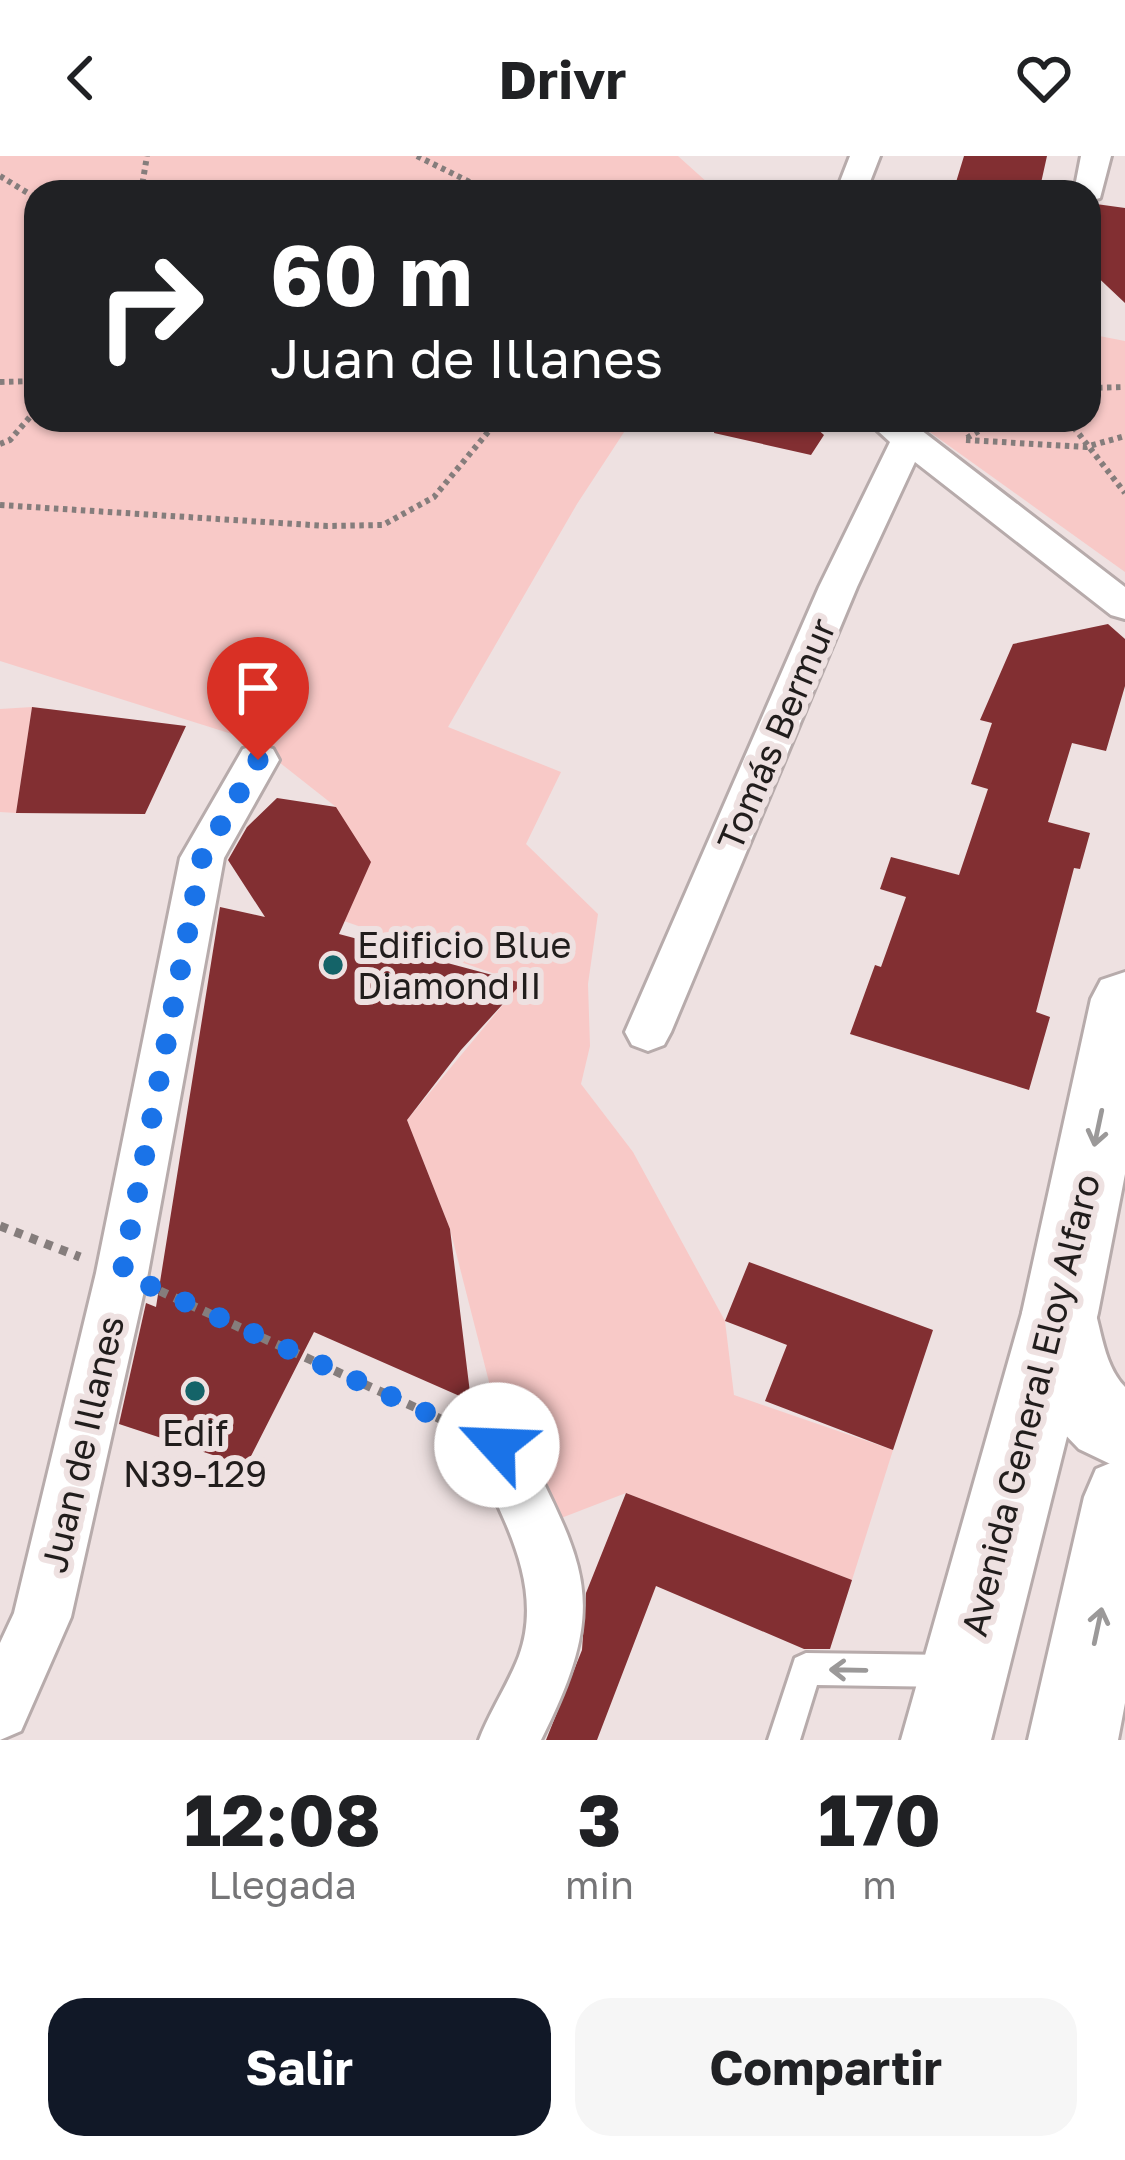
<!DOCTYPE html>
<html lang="es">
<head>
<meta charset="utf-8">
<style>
  body { margin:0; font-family:"Golos Text",sans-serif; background:#f6f6f6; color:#202124; height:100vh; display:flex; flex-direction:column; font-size:45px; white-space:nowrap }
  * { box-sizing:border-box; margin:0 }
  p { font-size:39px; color:#757577 }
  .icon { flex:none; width:66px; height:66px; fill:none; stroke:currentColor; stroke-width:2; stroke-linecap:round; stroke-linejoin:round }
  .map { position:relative; height:1584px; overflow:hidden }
  .side { display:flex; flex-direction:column; background:#fff; flex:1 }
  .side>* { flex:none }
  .hud { position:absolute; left:24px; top:24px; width:1077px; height:252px; border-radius:36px; box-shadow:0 3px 9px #0004; background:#202124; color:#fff; overflow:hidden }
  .pin { position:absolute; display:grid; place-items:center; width:102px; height:102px; color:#fff; margin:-123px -51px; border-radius:50% 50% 50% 0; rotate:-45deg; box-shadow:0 0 12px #0007 }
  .pin .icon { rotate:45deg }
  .me { position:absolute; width:132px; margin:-66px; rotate:295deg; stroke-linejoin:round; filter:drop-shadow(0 0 9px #0008) }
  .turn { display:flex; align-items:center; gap:42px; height:252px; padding:0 48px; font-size:54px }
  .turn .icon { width:156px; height:156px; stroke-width:2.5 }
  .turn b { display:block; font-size:84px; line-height:102px }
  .eta { display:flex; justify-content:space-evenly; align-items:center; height:204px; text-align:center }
  .eta b { font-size:72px; font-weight:700; line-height:84px }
  .cta { display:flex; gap:24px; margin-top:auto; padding:24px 48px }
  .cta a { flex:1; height:138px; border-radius:36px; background:#111827; color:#fff; font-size:48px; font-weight:700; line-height:138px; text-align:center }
  .cta a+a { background:#f6f6f6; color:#202124 }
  header { display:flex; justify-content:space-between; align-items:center; height:156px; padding:0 48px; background:#fff; font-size:54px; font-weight:700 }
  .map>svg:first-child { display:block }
</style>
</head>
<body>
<header><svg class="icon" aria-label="back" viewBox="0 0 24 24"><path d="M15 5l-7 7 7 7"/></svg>Drivr<svg class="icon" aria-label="heart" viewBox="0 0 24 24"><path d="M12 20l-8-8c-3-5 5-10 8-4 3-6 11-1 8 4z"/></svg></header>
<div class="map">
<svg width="1125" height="1584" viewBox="0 0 1125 1584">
  <rect width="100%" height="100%" fill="#eee1e1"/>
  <path fill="#f8c9c7" d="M0,0H678L718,36H36V264H632L577,348L448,571L561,616L526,688L598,758L588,828L590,890L581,928L633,996L725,1165L734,1239L893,1294L852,1424L626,1337L556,1364L500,1269L450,1073L407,964L521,827L344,765L336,651L251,584L0,505Z
    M1089,178L1125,185V416L913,264H1089Z
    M32,551L16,657L0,656V553Z"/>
  <path fill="#822f32" d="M964,0H1047L1039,36H953Z
    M1096,48L1125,52V147L1089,113V49Z
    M716,264H807L824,279L811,299L714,277Z
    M1108,468L1125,483V530L1106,595L1072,587L1048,666L1090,677L1080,713L1074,712L1036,856L1050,861L1029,934L850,878L875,809L881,811L906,741L880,733L891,701L959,719L988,633L971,628L992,567L980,564L1013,488Z
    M32,551L186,570L145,658L16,657Z
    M277,642L336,651L371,706L339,778L522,827L461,894L407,964L450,1073L471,1245L314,1176L246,1310L119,1268L146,1147L156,1151L220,751L265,761L228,704L247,671Z
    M749,1106L933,1174L893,1294L765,1245L787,1189L725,1165Z
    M626,1337L852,1424L830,1493H804L656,1430L597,1584H546L582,1494L586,1437Z"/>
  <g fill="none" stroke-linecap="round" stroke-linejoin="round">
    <g stroke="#b7abab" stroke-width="6">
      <path id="lane" d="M806,1497L950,1499L961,1504L966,1515L961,1526L950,1531L817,1529L800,1584H768L795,1502Z"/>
    </g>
    <g stroke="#b7abab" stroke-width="6">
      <path id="street" d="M850,0H880L866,36H836Z
        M1081,0H1111L1100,42L1089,45V36H1074Z
        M866,264H905L921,274L1125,431V463L1111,459L915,306L857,431L671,876L664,889L648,895L632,889L625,876L819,431L890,286Z
        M258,589L273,593L279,604L224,702L148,1117L71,1461L21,1575L0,1584V1487L14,1457L96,1117L180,702L243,593Z
        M497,1263L516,1270C581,1407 615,1438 541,1584H479C490,1555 508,1529 519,1500C546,1426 498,1355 470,1289L478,1270Z"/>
    </g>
    <g stroke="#b7abab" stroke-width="6">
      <path id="secondary" d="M1060,1122L1087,1132C1102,1164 1100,1205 1125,1231V1315L1079,1293L1055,1268L1032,1212L1022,1157L1033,1132Z"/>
    </g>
    <g stroke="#b7abab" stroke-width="6">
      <path id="primary" d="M1125,816V1018L1098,1157L991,1584H901L1022,1157L1091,843L1101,824Z
        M1125,1301V1547L1118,1584H1028L1084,1341L1096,1313Z"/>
    </g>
    <path stroke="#857d7c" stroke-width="6" stroke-dasharray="4.5 4.5" stroke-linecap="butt" d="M417,0L490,36
      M0,20L36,42
      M141,36L147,0
      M0,226L36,225
      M1089,232L1125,231
      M1068,264L1125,337
      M967,282L997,264
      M966,284L1086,291L1125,280
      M0,288L10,284L36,254
      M0,349L327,370L383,369L434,341L498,264"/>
    <path stroke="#857d7c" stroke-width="9" stroke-dasharray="8 8" stroke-linecap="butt" d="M0,1070L80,1101
      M160,1135L458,1271"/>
    <use href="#lane" fill="#fff" fill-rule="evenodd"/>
    <use href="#street" fill="#fff" fill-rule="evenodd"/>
    <use href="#secondary" fill="#fff" fill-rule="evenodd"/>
    <use href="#primary" fill="#fff" fill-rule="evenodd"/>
  </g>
  <defs><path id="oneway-shaft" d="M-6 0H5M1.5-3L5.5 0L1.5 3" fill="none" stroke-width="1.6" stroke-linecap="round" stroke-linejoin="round" transform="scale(3)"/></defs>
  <g stroke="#9b9999">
    <use href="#oneway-shaft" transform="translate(1098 972) rotate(102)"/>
    <use href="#oneway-shaft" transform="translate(1098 1470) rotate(-78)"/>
    <use href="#oneway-shaft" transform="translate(848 1514) rotate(-179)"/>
  </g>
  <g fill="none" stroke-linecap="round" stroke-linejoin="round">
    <path stroke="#1a73e8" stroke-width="21" stroke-dasharray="0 37.8" d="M258,604L202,702L122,1117L497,1289"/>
  </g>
  <g fill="#146368" stroke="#eee1e1" stroke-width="4.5">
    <circle cx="333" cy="809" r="12"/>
    <circle cx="195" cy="1235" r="12"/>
  </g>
  <g text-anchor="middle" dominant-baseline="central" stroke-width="12" stroke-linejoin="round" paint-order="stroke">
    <g font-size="36" fill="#211d1c" stroke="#eee1e1">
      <text transform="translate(776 578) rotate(-67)">Tomás Bermur</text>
      <text transform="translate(1030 1249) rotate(-76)">Avenida General Eloy Alfaro</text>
      <text transform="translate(82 1288) rotate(-77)">Juan de Illanes</text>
    </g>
    <g font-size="36" fill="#211d1c" stroke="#eee1e1" text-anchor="start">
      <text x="357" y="788">Edificio Blue<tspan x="357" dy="41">Diamond II</tspan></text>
      <text x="195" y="1276" text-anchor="middle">Edif<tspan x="195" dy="41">N39-129</tspan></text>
    </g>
  </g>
</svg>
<div class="pin" style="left:258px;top:604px;background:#d93025"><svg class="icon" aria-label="arrive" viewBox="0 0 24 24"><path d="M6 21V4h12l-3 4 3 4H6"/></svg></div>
<svg class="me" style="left:497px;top:1289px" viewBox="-20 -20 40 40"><circle r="19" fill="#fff"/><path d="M0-13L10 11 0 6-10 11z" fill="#1a73e8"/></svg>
<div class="hud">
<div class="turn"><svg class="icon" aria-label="right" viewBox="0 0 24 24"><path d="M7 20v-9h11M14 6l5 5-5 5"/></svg><div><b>60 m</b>Juan de Illanes</div></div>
</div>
</div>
<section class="side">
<div class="eta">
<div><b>12:08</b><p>Llegada</p></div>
<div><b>3</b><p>min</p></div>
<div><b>170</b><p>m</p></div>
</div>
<div class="cta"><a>Salir</a><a>Compartir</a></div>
</section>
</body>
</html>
